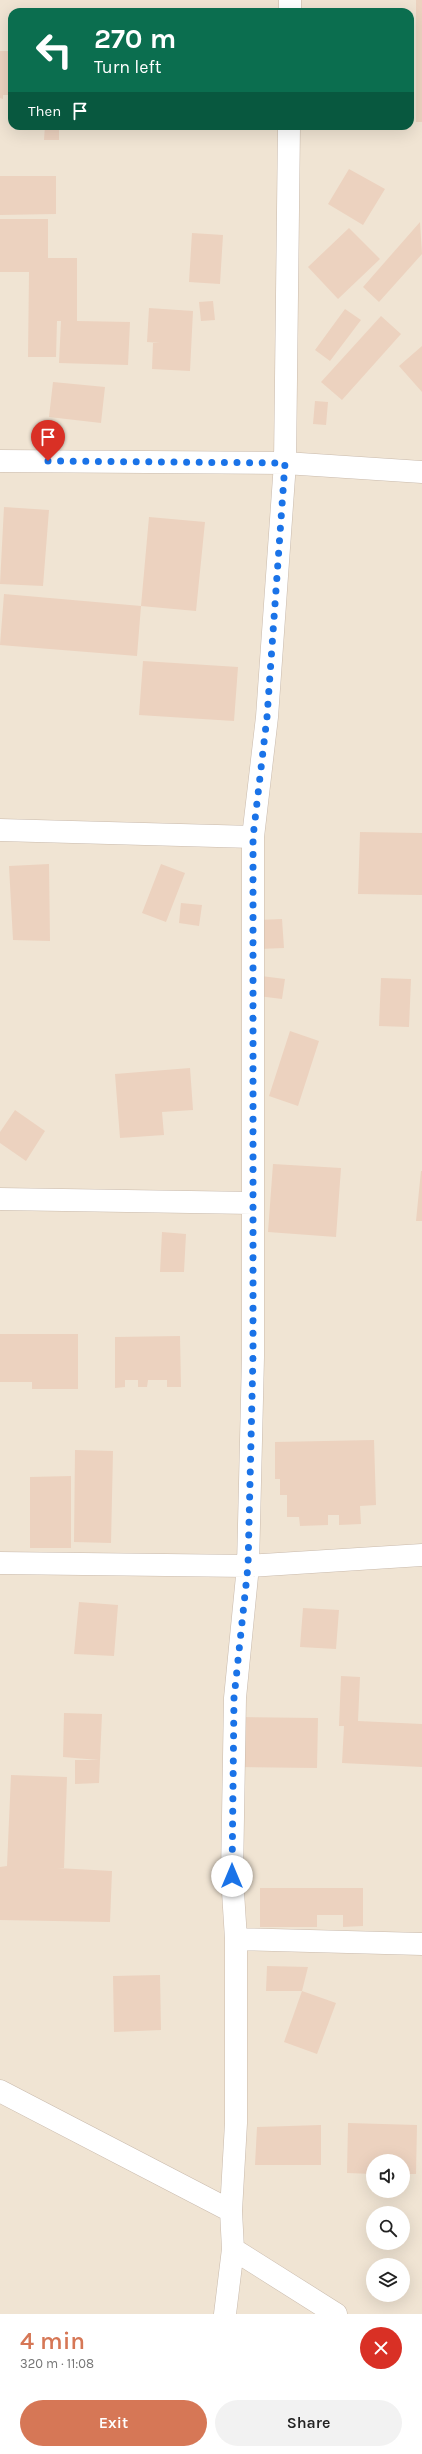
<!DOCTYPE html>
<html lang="en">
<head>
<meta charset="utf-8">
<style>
  body { margin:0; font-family:Karla,sans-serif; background:#f2f2f2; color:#222; height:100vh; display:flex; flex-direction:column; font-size:15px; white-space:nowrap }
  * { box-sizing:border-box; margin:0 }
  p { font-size:13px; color:#767676 }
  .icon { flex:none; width:22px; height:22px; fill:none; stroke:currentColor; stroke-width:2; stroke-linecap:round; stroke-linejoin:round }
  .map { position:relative; height:2314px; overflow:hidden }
  .sheet { display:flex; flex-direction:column; background:#fff; flex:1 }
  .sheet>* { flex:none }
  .hud { position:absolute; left:8px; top:8px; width:406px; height:122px; border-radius:12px; box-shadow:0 4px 16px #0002; background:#0b6e4f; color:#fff; overflow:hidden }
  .controls { position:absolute; left:366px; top:2154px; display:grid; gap:8px }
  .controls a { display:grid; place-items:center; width:44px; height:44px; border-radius:50%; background:#fff; box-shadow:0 4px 16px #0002; font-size:20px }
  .pin { position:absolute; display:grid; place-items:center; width:34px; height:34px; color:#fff; margin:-41px -17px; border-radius:50% 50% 50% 0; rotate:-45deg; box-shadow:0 0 4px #0007 }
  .pin .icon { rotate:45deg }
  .me { position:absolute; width:44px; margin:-22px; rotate:0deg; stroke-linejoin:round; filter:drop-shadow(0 0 3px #0008) }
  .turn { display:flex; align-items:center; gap:14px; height:84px; padding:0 20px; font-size:18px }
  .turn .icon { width:52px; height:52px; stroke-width:2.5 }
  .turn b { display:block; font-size:28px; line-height:34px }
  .then { display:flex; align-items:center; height:38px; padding:0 20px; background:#0003; gap:8px; font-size:15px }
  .round { display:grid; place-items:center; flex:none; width:42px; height:42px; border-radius:21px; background:#f2f2f2 }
  .headline { display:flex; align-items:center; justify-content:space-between; height:68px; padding:0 20px }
  h1 { font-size:24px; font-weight:600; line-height:30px; color:#d67756 }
  .cta { display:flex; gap:8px; margin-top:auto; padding:8px 20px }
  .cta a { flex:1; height:46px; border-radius:24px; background:#d67756; color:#fff; font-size:16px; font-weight:600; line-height:46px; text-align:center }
  .cta a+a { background:#f2f2f2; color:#222 }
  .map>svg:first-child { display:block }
</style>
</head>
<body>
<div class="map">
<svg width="422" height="2314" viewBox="0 0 422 2314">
  <rect width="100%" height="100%" fill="#f9f2e4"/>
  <path fill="#f0e4d3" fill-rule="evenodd" d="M0,0H422V2314H0ZM12,12H410V126H12ZM373,2161H403V2191H373ZM373,2213H403V2243H373ZM373,2265H403V2295H373Z"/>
  <path fill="#ecd2bf" d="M416,0H422V122H416Z
    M0,51H12V95H3V99L0,98Z
    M45,126H59V140H44Z
    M349,169L385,189L363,225L328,204Z
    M0,176H56V214L0,215Z
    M0,219H48V258H77V321L130,322L128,365L59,363L61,321H57L56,357H28L29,272H0Z
    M420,222L422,254L379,302L363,287Z
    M349,228L380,259L338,299L308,267Z
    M192,233L223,235L220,284L189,282Z
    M213,301L215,320L201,321L199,302Z
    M149,308L193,311L190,371L152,369L153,343H160L147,342Z
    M345,309L361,320L330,361L315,350Z
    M381,316L401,334L342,400L321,382Z
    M422,346V392L399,366Z
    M53,382L105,387L101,423L49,417Z
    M315,401L328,402L326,425L313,424Z
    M4,507L49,510L43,586L0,584Z
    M149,517L205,522L196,611L141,606L137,656L0,645L4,594L141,606Z
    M143,661L238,667L234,721L139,715Z
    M360,832L422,833V895L358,894Z
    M49,864L50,941L13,940L9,866Z
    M161,864L185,873L166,922L142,913Z
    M181,903L202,905L199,926L179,923Z
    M282,919L284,948L259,949L258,920Z
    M261,976L285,979L282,999L258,996Z
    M381,978L411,979L409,1027L379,1026Z
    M290,1031L319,1041L298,1106L269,1096Z
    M190,1068L193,1110L162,1112L164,1135L120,1138L115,1074Z
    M15,1110L45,1131L26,1161L0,1143V1132Z
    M273,1164L341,1168L336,1237L268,1232Z
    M421,1171H422V1221H416Z
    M162,1232L186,1234L184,1272H160Z
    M0,1334H78V1389H32V1382H0Z
    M180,1336L181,1387H167V1380H148L147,1387H138V1380H125V1387L115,1388V1337Z
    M374,1440L376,1505L360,1506L361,1524L339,1525V1515H328V1525L300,1526L299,1517H287V1495H280V1479H275V1442Z
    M75,1450L113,1451L111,1543L74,1542Z
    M71,1476V1548H30V1477Z
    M79,1602L118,1605L114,1656L74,1654Z
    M303,1608L339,1610L336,1649L300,1647Z
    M341,1676L360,1677L358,1721L422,1724V1767L342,1763L344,1726H339Z
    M64,1713L102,1714L99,1783L75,1784V1760H99L63,1757Z
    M240,1717L318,1718L317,1768L239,1767Z
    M11,1775L67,1777L64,1868H57L112,1871L110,1922L0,1920V1867L7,1866Z
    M260,1888H363V1926L343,1927V1915H317V1927H260Z
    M267,1966L308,1967L302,1991L336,2003L317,2054L284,2042L302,1991H266Z
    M160,1975L161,2030L114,2032L113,1976Z
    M348,2123L417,2125L416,2174H403V2161H373V2174L347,2173Z
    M321,2125V2165H255L257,2127Z"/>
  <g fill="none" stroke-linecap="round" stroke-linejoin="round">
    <g stroke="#c9baac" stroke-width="23">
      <path id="minor" d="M290,12V0
        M0,461L285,463L422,472
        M0,830L253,837
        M0,1199L253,1203
        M0,1563L248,1566L422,1555
        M236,1939L422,1944
        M0,2091L231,2211
        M233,2249L336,2314
        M225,2314L233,2249L231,2211L236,2123V1939L232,1876L235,1698L248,1566L253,1357V837L267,717L285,463L289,126"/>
    </g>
    <use href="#minor" stroke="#fff" stroke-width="22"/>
  </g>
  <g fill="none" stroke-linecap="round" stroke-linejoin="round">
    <path stroke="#1a73e8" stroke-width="7" stroke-dasharray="0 12.6" d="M48,461L285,463L267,717L253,837V1357L248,1566L234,1698L232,1876"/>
  </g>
</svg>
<div class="controls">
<a><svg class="icon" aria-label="sound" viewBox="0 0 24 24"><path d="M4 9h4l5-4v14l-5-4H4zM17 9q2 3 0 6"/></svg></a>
<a><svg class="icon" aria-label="search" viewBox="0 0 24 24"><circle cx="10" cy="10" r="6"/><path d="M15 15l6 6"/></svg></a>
<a><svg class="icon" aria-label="layers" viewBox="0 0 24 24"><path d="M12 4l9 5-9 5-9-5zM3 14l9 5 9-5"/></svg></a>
</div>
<div class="pin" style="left:48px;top:461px;background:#d93025"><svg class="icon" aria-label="arrive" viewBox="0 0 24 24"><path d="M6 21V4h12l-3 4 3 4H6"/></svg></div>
<svg class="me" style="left:232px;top:1876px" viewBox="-20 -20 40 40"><circle r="19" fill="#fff"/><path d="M0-13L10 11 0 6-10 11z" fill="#1a73e8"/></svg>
<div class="hud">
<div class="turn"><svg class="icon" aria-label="left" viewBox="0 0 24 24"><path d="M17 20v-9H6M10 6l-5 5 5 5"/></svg><div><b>270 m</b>Turn left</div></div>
<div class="then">Then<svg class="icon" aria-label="arrive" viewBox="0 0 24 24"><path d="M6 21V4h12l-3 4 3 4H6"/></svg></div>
</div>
</div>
<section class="sheet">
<div class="headline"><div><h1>4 min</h1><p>320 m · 11:08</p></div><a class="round" style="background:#d93025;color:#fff"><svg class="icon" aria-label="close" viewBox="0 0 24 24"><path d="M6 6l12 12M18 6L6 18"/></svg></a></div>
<div class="cta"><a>Exit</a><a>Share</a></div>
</section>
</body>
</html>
